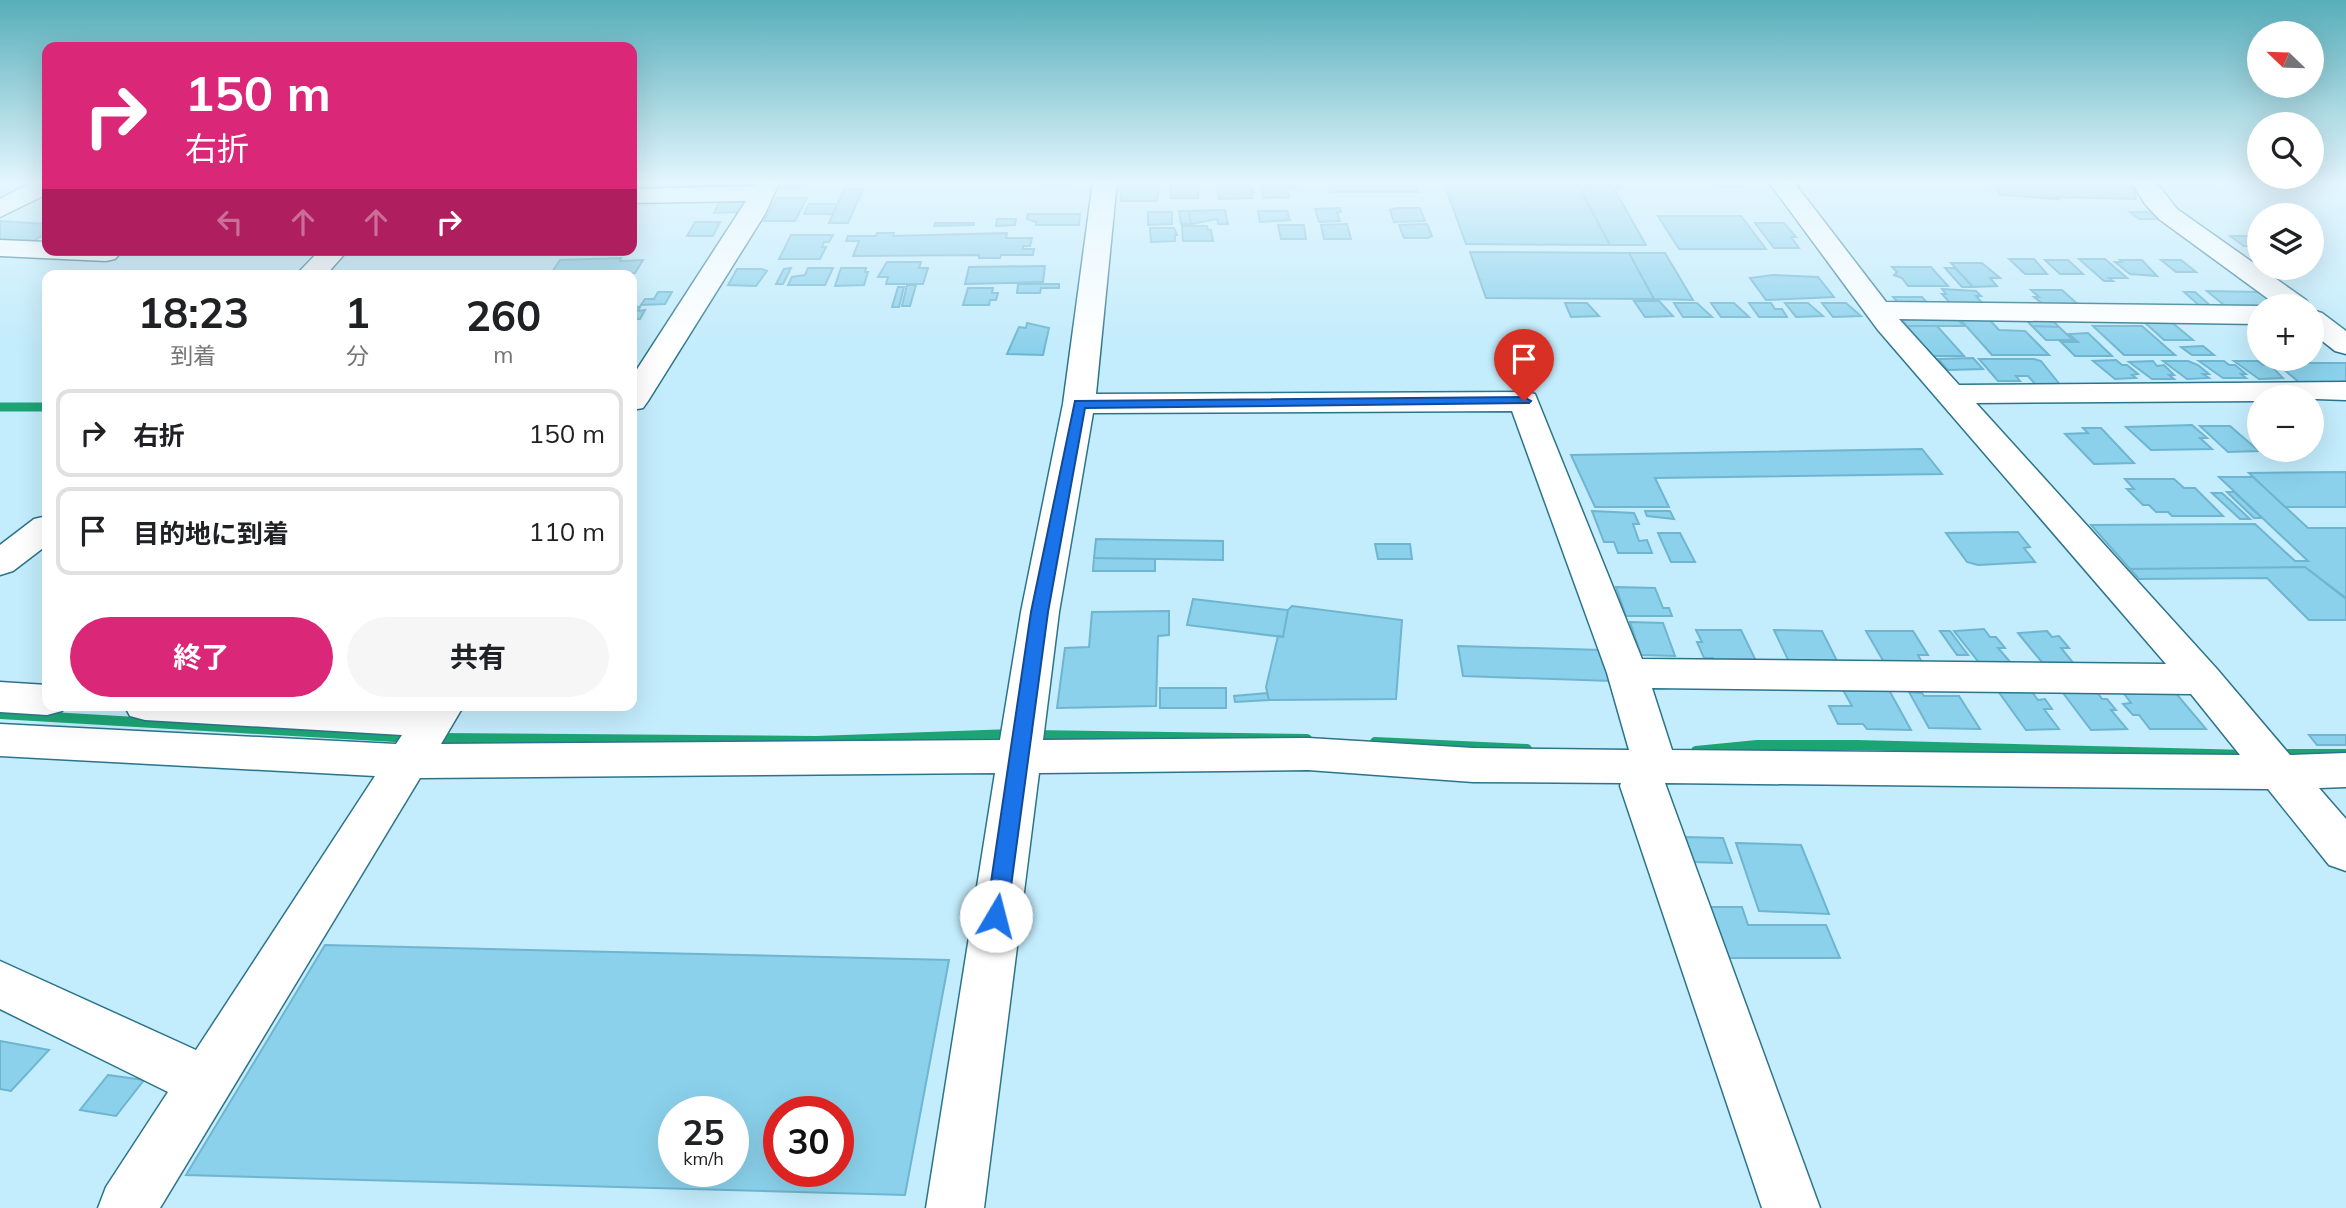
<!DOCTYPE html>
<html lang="ja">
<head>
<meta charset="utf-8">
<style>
  body { margin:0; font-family:Mulish,"Noto Sans JP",sans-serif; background:#f6f6f6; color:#202124; height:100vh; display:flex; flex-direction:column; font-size:26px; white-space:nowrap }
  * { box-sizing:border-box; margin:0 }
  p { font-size:23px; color:#757577 }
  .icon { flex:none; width:38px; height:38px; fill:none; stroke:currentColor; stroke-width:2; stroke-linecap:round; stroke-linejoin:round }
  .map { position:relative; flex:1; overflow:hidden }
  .details { position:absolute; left:42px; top:270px; width:595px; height:441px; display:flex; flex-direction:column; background:#fff; border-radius:14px; box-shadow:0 7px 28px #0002 }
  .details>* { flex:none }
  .top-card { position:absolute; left:42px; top:42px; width:595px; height:214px; border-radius:14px; box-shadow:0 7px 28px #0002; background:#db2777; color:#fff; overflow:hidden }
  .needle { width:46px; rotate:293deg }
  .fabs { position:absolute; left:2247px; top:21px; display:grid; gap:14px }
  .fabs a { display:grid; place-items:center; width:77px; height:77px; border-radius:50%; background:#fff; box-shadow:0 7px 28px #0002; font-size:35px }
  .speed { position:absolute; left:658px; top:1096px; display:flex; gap:14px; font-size:35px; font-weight:700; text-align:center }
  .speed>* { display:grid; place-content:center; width:91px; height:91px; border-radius:50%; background:#fff; box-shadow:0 7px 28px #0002; line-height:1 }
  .speed small { font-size:18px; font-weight:400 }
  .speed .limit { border:10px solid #d22; background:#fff; color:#111 }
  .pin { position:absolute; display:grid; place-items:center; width:60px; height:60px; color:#fff; margin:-72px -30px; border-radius:50% 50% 50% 0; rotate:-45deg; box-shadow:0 0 7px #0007 }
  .pin .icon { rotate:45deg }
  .me { position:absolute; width:77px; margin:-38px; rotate:8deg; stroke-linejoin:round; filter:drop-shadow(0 0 5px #0008) }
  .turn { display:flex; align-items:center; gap:24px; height:147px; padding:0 28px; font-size:32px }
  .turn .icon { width:91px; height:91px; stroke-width:2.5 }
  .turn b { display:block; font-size:49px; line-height:60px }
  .lanes { display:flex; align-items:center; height:66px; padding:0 28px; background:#0003; justify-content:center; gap:35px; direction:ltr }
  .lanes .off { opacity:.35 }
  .eta { display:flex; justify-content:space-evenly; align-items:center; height:119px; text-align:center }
  .eta b { font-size:42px; font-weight:700; line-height:49px }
  .cta { display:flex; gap:14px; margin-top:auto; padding:14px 28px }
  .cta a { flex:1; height:80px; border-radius:42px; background:#db2777; color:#fff; font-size:28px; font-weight:700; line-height:80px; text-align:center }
  .cta a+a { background:#f6f6f6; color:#202124 }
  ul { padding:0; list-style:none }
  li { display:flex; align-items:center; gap:21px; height:88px; margin:0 14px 10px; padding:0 14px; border:4px solid #e0e0e0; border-radius:14px }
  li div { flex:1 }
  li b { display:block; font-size:26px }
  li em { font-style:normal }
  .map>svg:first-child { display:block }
</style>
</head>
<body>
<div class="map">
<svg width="2346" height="1208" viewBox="0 0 2346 1208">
  <rect width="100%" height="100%" fill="#c3ecfc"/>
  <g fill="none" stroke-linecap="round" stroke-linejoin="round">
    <path stroke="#1da475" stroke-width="9" d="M0,407H47"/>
    <path stroke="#1da475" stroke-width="10" d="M0,714L412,738
      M1032,735L1307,739
      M434,738L816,741L1013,734
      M1375,742L1527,749
      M1696,751L1757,745H1857L2248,755
      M2277,754H2346"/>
  </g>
  <path fill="#8bd1eb" stroke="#6fb5cf" stroke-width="2" fill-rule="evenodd" d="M738,181L737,185L703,186L705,182Z
    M780,181H807L805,187L789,188L778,187Z
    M1044,181H1072V185L1066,186H1044Z
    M1295,181L1296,188H1287L1289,197L1263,198L1261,182Z
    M1586,181H1625L1620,189H1614L1646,245H1610L1581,191H1591Z
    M1716,181H1739L1743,187H1720Z
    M1988,181L2125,182L2135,191L2136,199L2057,197L2059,199L2001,195Z
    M2171,181H2209L2214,185H2176Z
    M1122,182H1152V186H1159L1157,201H1121Z
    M1217,182H1249L1254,192H1251L1252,198L1219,199Z
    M1328,182H1415L1419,192H1331Z
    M1171,183H1199L1198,198H1171Z
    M1444,183L1588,184L1591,191H1581L1610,245L1466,244Z
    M844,189H863L848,223H829Z
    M777,198H807L795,221H764Z
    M720,201H745L740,212L714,213Z
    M809,204H837L833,214H804Z
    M1340,208L1341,212H1337L1340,221L1319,222L1315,209Z
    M1396,208H1420L1425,221L1394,222L1390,210Z
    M1225,210L1228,224H1218L1217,219L1191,224L1189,211Z
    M1179,211H1189L1191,224H1181Z
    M1258,211H1287L1290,220L1260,222Z
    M1148,212H1172V224L1148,225Z
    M2130,212H2150L2159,219H2139Z
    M1028,214H1080L1079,225H1036V222L1027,219Z
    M1658,216H1741L1766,249H1679Z
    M997,219H1016L1015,225L996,226Z
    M0,221L47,224V233L30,243L0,242Z
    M695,222H720L713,236H687Z
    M935,223H974V225L934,226Z
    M1755,223H1784L1796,237H1791L1799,248H1774Z
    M1347,224L1351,239H1324L1321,225Z
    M1427,224L1432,236L1428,238H1404L1399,225Z
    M1278,225H1304L1306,239H1281Z
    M1182,226H1207L1208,230H1211L1213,241H1183Z
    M1150,228H1174L1177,235H1175V241L1151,242Z
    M877,233H894L893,236L1007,233L1006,238H1032L1030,246H1023V249H1034L1033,255H1001L1000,258H979V255L853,256L859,241H846L848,236H876Z
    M791,235H833L829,242H824L822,247H826L820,259H779Z
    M2230,236H2259V247L2244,246Z
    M1470,252L1629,253L1654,299L1486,298Z
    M1629,253H1665L1693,300L1654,299Z
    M621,258L620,261L643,260L635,273L627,275H550L560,260Z
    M2009,259H2034L2047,274H2025Z
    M2079,259H2105L2127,278H2109L2113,281H2104Z
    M2045,260H2068L2083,274H2060Z
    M2120,260H2142L2157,276L2130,274L2115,262H2122Z
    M2161,260H2181L2196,272H2176Z
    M887,262H921L919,268H928L923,284H886L888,277H878Z
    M1951,263H1982L2000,278H1990L1997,286L1973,287Z
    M1045,266L1043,282L965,284L969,267Z
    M1892,267H1931L1948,286H1908L1902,278L1894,275L1897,272Z
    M791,268L783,284H776L784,269Z
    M808,268H833L825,285H788L792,277L805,275Z
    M841,268H866L865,272H868L864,285L835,286Z
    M1945,268H1955L1973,287H1962Z
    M737,269H762L767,271L756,286L728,285Z
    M1773,275L1818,277L1834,297L1766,300L1750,278Z
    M1018,284H1059V288H1041L1040,293H1017Z
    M907,285H916L910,306H902Z
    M898,287H904L899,307H892Z
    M968,288H993L992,293H998L996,300H990L989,305H963Z
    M1942,289L1976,291L1981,296H1976L1986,307L1951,304L1942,294H1946Z
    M2031,290H2062L2082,308H2048L2034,297H2039Z
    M2207,291L2259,292L2277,306H2259V310H2230Z
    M658,292H672L665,304L641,305L645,299H654Z
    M2184,292H2195L2212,307H2201Z
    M1893,297H1922L1930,306H1901Z
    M1634,301H1659L1673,316L1645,317Z
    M1565,303H1587L1599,316L1571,317Z
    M1674,303H1697L1712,317H1683Z
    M1711,303H1734L1749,317H1721Z
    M1749,303H1771L1775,309H1782L1787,317H1759Z
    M1785,303H1808L1823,316L1796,317Z
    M1822,303H1846L1861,316L1833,317Z
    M632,307H640L638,311L645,310L640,319H632Z
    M1898,315H1954L1964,326H1907Z
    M2023,317H2049L2059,327L2032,326Z
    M1959,318H1988L1999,330L2025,331L2049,355H1992Z
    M2142,320H2169L2193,340H2164Z
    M1027,323L1049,328L1043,355L1007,354L1019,327L1026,328Z
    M1907,326H1937L1964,356H1932Z
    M2032,326L2059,327L2073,340H2046Z
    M2093,326H2142L2175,355H2124Z
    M2088,333L2112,356H2075L2061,342H2078L2069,334Z
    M2203,346L2214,355H2192L2181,347Z
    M1973,358L1983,369L1948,370L1938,359Z
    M1979,359H2034L2041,361L2061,386H2037L2028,376H2016L2020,381H1998Z
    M2271,359H2297L2303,363H2346V383H2300Z
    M2116,360L2122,365H2127L2138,374L2132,375L2136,378L2115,379L2093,361Z
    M2153,361L2157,366L2164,365L2174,375H2169L2174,379H2152L2129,362Z
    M2163,361H2188L2198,365L2209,374H2203L2209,378L2187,379Z
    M2199,361H2224L2229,365H2235L2246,374H2241L2246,378H2223Z
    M2234,361H2258L2263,365H2270L2283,378L2259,379Z
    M2192,425L2207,438H2200L2212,449L2151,450L2126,427Z
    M2200,426H2230L2259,451L2228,452Z
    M2083,428H2101L2134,463L2094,464L2065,434L2088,433Z
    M1922,449L1942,474L1655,478L1669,507H1595L1571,455Z
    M2346,472V507H2285L2249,473Z
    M2219,477H2253L2308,528H2346V598L2305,567L2130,569L2091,525L2255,524L2295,561H2308Z
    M2125,479H2174L2184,488H2195L2223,516H2172L2168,512H2156L2149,505H2143L2127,489H2134Z
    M2227,492H2234L2262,518H2254Z
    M2212,493H2222L2250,519H2240Z
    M1592,511L1634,513L1639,524H1633L1639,541L1647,540L1652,553H1618L1614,542H1604Z
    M1645,511H1670L1674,519L1647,516Z
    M2018,532L2030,547L2024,548L2035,562L1978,565L1967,562L1946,533Z
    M1658,533H1680L1695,562H1671Z
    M1096,539L1223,541V560L1094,558Z
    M1375,544H1410L1412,559H1378Z
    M1094,558L1155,559V571H1093Z
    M2305,567L2346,599V620H2309L2267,578L2139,579L2130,569Z
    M1616,587L1655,588L1663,608H1669L1672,616H1626Z
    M1193,599L1288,610L1283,637L1187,625Z
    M1292,606L1402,620L1396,699L1269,700L1266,687L1278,636L1283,637L1288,610Z
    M1169,611V635L1158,636L1156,706L1057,708L1065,648L1089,647L1092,612Z
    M1630,622L1663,623L1675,656L1641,655Z
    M1984,629L1990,637H1996L2005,648H1998L2011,663L1981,665L1954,631Z
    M1696,630H1741L1757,663H1716L1713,658H1704L1697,642H1702Z
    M1774,630L1822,631L1837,661L1804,660L1806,664H1790Z
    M1866,631H1913L1928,655H1918L1923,664H1885Z
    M1940,631H1950L1968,655H1957Z
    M2047,631L2052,637L2059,636L2069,648H2061L2075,665L2045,666L2018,633Z
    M1458,646L1602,650L1611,681L1463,676Z
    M1160,688H1226V708H1160Z
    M1843,690H1889L1911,730L1867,729L1863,724H1838L1829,706H1852Z
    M1998,691L2032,692L2038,700L2045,699L2052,709H2044L2059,729L2026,730Z
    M2122,691H2174L2206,729H2150L2139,715H2133L2123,704L2131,703Z
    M1909,692L1922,693L1924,696H1959L1980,729L1929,728Z
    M2097,692L2102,699H2107L2116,710H2111L2127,729L2091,730L2063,693Z
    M1267,693L1269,700L1235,702L1234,696Z
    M2309,735H2346V745H2317Z
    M1684,837L1723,838L1732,863L1692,862Z
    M1736,843L1801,845L1829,914L1759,911Z
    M1706,907H1742L1748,925H1826L1840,958H1725Z
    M325,945L949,960L905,1195L186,1175ZM674,1111H733V1171H674ZM779,1111H838V1171H779Z
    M0,1041L49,1050L11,1091L0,1089Z
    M108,1075L144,1080L116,1116L80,1110Z"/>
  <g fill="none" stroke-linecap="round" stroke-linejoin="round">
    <g stroke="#2c748c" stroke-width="3">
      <path id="minor" d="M34,181H47V194L0,217V199Z
        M756,181H780L765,214L648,401L643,408L632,410V377L746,201L632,203V189L753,186Z
        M1093,181H1117L1096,394L1524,392L1535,394L1642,659L2166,664L1878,330L1768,181H1793L1886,302L2259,306V324L1899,319L1959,385L2346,382V400L2259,397V401L1976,403L2217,669L2290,755L2346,753V787L2319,788L2346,819V871L2329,865L2268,789L1665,783L1820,1208H1762L1620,786L1621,783L1473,782L1308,770L1039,773L984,1208H926L995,773L420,778L160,1208H98L106,1187L168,1092L0,1009V961L196,1050L375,776L0,756V724L396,744L402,735L145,720L130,716L124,705H464L441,744L1000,740L1021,612L1063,404ZM1512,411L1607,673L1629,750L1473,748L1308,738L1043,740L1059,612L1093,413ZM1652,688L2191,694L2240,755L1672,750Z
        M2131,181H2155L2177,209L2306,300L2310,306H2278L2159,219L2145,204Z
        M0,240L47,242V250H123L115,259L106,261L0,256Z
        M320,250H348L326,275H296Z
        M2312,310L2322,313L2346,331V354L2335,351L2312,333Z
        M47,516V545L13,571L0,575V545L34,519Z
        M0,682L47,685V705H65L62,711L47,715L0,712Z"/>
    </g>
    <use href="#minor" fill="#fff" fill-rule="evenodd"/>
  </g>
  <linearGradient id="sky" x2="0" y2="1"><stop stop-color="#57aeba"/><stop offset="0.52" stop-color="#e4f6fe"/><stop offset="1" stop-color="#e4f6fe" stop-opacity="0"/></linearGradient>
  <rect width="2346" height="350" fill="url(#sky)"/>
  <path fill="#1a73e8" stroke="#114b97" stroke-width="2" d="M1524,397L1531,401L1529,403L1085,408L1048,612L1007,916L1004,923L996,925L989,923L986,916L1031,612L1075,401Z"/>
</svg>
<div class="fabs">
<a><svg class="needle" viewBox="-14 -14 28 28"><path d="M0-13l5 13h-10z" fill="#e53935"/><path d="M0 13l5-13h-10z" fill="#757577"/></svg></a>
<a><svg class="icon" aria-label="search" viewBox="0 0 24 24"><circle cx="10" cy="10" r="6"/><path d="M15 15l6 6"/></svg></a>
<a><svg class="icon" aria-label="layers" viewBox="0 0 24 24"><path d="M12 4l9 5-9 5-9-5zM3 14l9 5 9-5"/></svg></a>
<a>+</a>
<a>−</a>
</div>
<div class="speed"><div>25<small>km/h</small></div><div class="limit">30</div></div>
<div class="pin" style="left:1524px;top:401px;background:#d93025"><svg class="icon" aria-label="arrive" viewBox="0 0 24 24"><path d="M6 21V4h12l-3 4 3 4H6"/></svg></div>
<svg class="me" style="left:996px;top:916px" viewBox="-20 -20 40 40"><circle r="19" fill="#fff"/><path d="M0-13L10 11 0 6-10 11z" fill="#1a73e8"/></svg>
<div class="top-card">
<div class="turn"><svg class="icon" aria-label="right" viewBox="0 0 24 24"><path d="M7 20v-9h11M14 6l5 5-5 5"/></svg><div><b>150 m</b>右折</div></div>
<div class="lanes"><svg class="icon off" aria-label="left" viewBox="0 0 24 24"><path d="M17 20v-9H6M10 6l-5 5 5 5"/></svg><svg class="icon off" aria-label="ahead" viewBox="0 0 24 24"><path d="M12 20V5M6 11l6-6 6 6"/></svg><svg class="icon off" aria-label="ahead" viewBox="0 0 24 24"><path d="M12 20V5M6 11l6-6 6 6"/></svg><svg class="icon" aria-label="right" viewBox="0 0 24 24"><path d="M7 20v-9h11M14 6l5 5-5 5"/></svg></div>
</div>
<section class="details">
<div class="eta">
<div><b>18:23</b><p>到着</p></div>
<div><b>1</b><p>分</p></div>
<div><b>260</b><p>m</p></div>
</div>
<ul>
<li><svg class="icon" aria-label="right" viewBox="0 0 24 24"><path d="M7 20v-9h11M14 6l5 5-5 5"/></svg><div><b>右折</b></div><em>150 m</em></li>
<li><svg class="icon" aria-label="arrive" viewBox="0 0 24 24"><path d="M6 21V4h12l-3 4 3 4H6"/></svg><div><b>目的地に到着</b></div><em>110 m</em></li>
</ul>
<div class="cta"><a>終了</a><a>共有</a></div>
</section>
</div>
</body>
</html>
